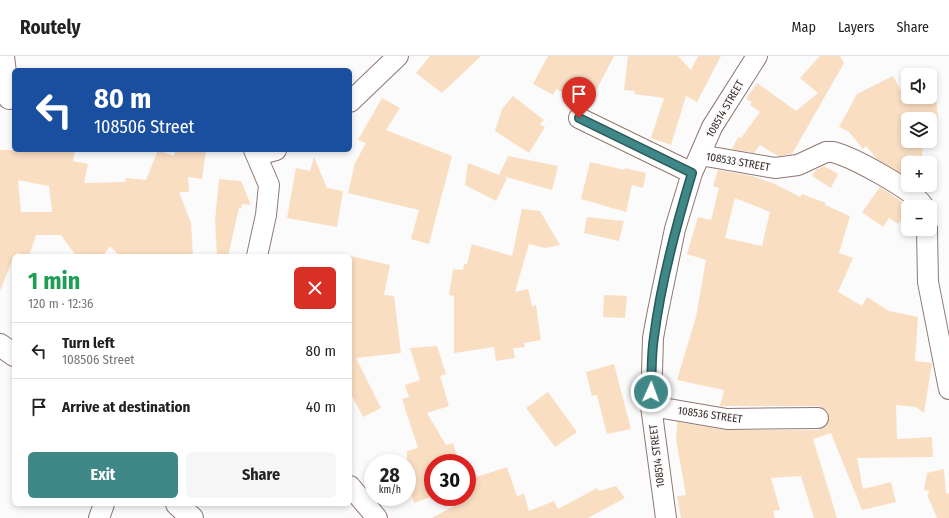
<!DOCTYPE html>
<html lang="en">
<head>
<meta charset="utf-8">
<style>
  body { margin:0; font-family:"Fira Sans Condensed",sans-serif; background:#f6f6f6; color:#222; height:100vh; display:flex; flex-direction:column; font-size:15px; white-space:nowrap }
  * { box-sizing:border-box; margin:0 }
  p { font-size:13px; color:#767676 }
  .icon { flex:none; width:22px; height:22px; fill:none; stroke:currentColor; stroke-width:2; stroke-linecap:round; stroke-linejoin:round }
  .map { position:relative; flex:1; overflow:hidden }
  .side { position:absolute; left:12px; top:198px; width:340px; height:252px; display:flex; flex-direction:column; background:#fff; border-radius:6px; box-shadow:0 2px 6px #0003 }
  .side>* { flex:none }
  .top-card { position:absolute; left:12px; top:12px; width:340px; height:84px; border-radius:6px; box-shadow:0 2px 6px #0003; background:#1a4fa0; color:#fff; overflow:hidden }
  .controls { position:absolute; left:901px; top:12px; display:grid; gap:8px }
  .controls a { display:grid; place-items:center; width:36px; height:36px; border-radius:6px; background:#fff; box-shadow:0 2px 6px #0003; font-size:20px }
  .speed { position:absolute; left:364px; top:398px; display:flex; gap:8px; font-size:20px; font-weight:700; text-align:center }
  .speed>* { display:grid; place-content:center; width:52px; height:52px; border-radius:50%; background:#fff; box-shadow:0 2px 6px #0003; line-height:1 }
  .speed small { font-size:10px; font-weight:400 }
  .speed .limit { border:6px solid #d22; background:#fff; color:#111 }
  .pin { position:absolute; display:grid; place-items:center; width:34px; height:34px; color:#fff; margin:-41px -17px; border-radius:50% 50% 50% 0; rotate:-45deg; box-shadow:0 0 4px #0007 }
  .pin .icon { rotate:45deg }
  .me { position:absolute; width:44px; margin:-22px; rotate:2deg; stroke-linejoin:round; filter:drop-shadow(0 0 3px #0008) }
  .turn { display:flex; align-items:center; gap:14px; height:84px; padding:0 16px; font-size:18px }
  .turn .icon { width:52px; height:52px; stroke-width:2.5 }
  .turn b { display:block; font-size:28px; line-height:34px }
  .round { display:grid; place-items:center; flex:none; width:42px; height:42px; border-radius:6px; background:#f6f6f6 }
  .summary { display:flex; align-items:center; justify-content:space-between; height:68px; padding:0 16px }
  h1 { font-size:24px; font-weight:700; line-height:30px; color:#1e9e55 }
  .action { display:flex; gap:8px; margin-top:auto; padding:8px 16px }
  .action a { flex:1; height:46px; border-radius:6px; background:#408888; color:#fff; font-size:16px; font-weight:700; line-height:46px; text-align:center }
  .action a+a { background:#f6f6f6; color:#222 }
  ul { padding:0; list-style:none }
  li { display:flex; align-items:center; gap:12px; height:56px; padding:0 16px; border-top:1px solid #e0e0e0 }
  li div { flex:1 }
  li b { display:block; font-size:15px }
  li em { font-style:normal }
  header { display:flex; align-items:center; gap:24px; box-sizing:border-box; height:56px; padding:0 20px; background:#fff; border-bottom:1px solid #e0e0e0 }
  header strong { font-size:19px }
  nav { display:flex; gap:22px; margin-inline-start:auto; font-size:14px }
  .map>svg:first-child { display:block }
</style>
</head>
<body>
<header>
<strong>Routely</strong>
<nav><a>Map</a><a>Layers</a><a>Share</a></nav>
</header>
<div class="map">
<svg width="949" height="462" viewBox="0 0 949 462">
  <rect width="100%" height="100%" fill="#fbfbfb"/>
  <path fill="#fadec2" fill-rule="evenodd" d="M430,0H481L442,37L416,17Z
    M548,0H614L589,48L556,33L553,39L533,28Z
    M628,0H678L691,14L698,0H721L697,46L686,40L671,89L651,82L664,42L634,38L635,35L624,34Z
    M820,0H840L844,7L792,98L778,100L760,89L754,97L732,93L738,81L741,82L760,56L750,49L752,46L746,43L757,27L796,55L818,37L800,22Z
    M893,20L904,41H936L938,63L930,65V63H908V78L901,80L908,82V85L923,87L922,100L908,99V122L877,103L866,90L863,93L848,75L839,71L857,38Z
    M513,40L544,64L540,68L545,71L529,97L495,75L502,53Z
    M382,42L400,52L386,74L452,100L429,188L411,183L419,154L348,137L355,107L366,87L358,84Z
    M0,94H75L73,105L88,108L84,127L125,126L126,122L146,124L158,94L174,100L175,94H206L202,123L188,121L189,136H179L191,167L193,200H120L110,190L103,200H76L61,179H36L29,200L17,197L14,200L0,235ZM18,124L49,130L52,156H21Z
    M508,100L558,110L552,134L499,119Z
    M314,101L327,132L343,135L337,171L287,162L296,112L310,115Z
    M590,106L625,114V112L646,117L643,132L632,129L626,156L581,143Z
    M468,107L507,122L496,145L465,129Z
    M824,110L838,118L831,132L812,120L816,114Z
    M718,114L752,120L775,128L800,141L802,138L826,147L825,149L850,160L839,197L853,202L838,236L862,250L867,241L889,255L918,261L915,305L932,307L924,357L916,351L896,349L897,383L932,381L933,401L857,402L863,433L891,426L896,446L862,454L831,377L813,383L837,462H814L801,420L771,422L780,454L773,455L775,462H681L677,440L686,439L676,384L677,366L727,374H818L824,372L829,362L828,356L823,352L818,350H720L724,334L677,324L696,261L706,204L687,198L698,161L711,164L719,132L713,130ZM735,142L770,156L762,190L725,182Z
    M219,123L241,125L251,149L242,148L241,153L239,152L228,200H217L215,165Z
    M880,131L908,150V155L898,168L889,162L883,171L862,156Z
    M522,153L540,155L560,189L545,192L529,188L515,236L528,233L532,250L536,249L541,284L524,287L525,291L513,292L515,302L496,305L494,291L454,297V240L449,239L453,213L463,214L464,208H467L472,188L512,200Z
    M587,161L624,165L619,185L584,177Z
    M350,200L390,209L384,239L394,240L401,297L356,302L381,352L363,361L350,336Z
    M604,239L627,240L625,262L603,261Z
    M437,290L446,318L440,320L449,350L427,357L446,389L453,387L459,407H433V440L414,447L407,427V395L418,392L402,343L409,341L405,329L420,324L410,292Z
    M614,308L631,373L607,378L597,339L592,340L586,316Z
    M548,336L577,376L555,391L526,352Z
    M507,411L517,440L524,438L529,455L554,445L558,453L597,432L599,435L616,430L625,442L588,462H432L467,443V424Z
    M944,413L946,438L949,437V462H937L928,441L929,435L924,434L927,417Z"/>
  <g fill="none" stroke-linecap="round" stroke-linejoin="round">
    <g stroke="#907771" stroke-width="22">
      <path id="street" d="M4,0L9,43
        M350,46L398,0
        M579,62L692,117
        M254,94L269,129L266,159L257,200
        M257,99L276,94
        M700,99L775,112L798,109L826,96H833C852,101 915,134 924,151
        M927,173L928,226L949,333
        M651,350L727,363L818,362
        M350,430L377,462
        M99,462L104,448
        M666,462L651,350L653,282L657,260L675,173L692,117L712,71L757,0"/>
    </g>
    <g stroke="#907771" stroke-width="24">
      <path id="secondary" d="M0,289L14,299
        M177,448L192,462"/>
    </g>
    <use href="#street" stroke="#fff" stroke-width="20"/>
    <use href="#secondary" stroke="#fff" stroke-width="22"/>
  </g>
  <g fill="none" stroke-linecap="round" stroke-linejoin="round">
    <g stroke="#2a5858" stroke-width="10">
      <path id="route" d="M579,62L692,117C676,170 661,225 654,281C651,299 652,317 651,336"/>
    </g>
    <use href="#route" stroke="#408888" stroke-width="7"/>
  </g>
  <g text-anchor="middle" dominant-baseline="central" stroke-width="3" stroke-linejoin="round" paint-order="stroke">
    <g font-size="11" fill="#362c29" stroke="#fbfbfb">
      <text transform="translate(725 53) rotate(-60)">108514 STREET</text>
      <text transform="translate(738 106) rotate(10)">108533 STREET</text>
      <text transform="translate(710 359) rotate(8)">108536 STREET</text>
      <text transform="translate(657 400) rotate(-97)">108514 STREET</text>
    </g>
  </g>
</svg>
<div class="controls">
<a><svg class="icon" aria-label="sound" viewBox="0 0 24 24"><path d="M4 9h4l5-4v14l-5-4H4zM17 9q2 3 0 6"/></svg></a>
<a><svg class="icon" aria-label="layers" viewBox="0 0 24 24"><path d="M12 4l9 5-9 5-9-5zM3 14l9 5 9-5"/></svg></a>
<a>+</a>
<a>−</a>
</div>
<div class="speed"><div>28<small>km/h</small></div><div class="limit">30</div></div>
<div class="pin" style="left:579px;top:62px;background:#d93025"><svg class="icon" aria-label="arrive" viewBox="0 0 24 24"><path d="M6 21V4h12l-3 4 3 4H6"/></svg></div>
<svg class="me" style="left:651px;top:336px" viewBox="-20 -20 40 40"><circle r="17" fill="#408888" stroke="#fff" stroke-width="3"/><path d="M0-11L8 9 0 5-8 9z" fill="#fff"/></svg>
<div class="top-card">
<div class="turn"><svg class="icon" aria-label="left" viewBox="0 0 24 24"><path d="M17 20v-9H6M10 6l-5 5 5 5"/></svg><div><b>80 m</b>108506 Street</div></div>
</div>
<section class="side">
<div class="summary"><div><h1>1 min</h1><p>120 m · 12:36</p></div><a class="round" style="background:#d93025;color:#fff"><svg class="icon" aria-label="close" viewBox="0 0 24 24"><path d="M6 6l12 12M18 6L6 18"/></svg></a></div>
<ul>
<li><svg class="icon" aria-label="left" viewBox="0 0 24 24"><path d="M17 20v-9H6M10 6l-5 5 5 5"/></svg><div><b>Turn left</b><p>108506 Street</p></div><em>80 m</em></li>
<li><svg class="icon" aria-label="arrive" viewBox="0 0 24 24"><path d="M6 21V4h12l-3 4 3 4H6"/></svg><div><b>Arrive at destination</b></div><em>40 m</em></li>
</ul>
<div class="action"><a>Exit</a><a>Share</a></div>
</section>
</div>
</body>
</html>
